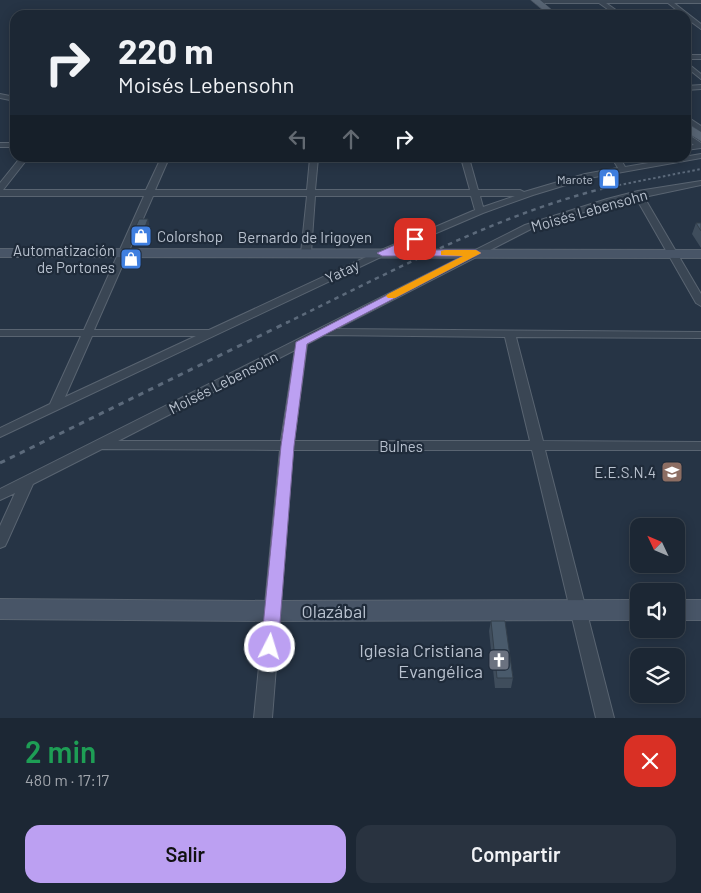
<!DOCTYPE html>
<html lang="es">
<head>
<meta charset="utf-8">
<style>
  body { margin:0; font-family:Barlow,sans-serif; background:#293340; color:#f1f3f6; height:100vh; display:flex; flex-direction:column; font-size:19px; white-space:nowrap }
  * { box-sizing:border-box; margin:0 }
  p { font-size:16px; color:#a0a5ac }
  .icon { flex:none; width:28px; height:28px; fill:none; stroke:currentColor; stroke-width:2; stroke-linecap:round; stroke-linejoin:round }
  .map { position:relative; height:718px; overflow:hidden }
  .side { display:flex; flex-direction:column; background:#1c2734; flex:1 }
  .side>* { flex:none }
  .top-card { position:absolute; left:10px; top:10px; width:681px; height:152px; border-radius:15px; box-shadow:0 2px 12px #0003,0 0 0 1px #3a444f; background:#1c2734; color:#f1f3f6; overflow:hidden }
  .needle { width:32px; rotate:314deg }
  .buttons { position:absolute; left:630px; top:518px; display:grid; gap:10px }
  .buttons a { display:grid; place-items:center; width:55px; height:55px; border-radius:10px; background:#1c2734; box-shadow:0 2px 12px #0003,0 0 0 1px #3a444f; font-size:25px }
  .pin { position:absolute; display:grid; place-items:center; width:42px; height:42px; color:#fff; margin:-21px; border-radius:10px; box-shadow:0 2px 8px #0006 }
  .me { position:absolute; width:55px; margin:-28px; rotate:5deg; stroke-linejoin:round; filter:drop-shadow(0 0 4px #0008) }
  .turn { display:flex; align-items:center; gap:18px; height:105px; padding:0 25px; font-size:22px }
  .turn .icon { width:65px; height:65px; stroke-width:2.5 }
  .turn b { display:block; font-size:35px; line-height:42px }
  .lanes { display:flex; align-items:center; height:48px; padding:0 25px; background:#0003; justify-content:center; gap:25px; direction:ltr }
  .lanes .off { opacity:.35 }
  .round { display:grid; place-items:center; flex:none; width:52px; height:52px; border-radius:15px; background:#293340 }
  .overview { display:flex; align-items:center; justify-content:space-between; height:85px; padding:0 25px }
  h1 { font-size:30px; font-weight:600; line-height:38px; color:#1e9e55 }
  .primary-button { display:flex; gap:10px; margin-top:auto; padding:10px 25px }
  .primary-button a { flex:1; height:58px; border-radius:15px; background:#bca0f2; color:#111; font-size:20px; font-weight:600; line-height:58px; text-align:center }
  .primary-button a+a { background:#293340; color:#f1f3f6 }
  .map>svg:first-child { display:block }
</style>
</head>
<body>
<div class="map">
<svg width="701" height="718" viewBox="0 0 701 718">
  <rect width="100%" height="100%" fill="#263445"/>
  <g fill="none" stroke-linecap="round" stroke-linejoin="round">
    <g stroke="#596471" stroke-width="2">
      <path id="street" d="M538,0H701V3H674L701,24V29L686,18V15H683L668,3H606L623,15H616L599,3H536Z
        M686,55H701V59H686Z
        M686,62L701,74V79L686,67Z
        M701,85V89L686,90V86Z
        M0,94L15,97V101L0,98Z
        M686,116L701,126V132L686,122Z
        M686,133L701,143V148L686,150V146L694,145L686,139Z
        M0,143H15V147H0Z
        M701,154V158L589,178L533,195L483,213L385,255L0,437V428L50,404L81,336H0V330H84L144,196H0V190H146L161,158H169L155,190H307L310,158H318L315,190H470L461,158H469L478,190H520L524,192L585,174L618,168L612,158H620L625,167ZM153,196H307L301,253L306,256L311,253L315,196H471L475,210L379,251L209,330H94ZM480,196H515L483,207ZM92,336H196L65,397Z
        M20,158H28L3,190H0V183Z
        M701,181V185L644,197L701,294V306L696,303L636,198L612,203L531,229L336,329L701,332V338L516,337L543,441L701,442V450H545L614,718H596L532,450H293L272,718H254L280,450L102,449L33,484L7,542L5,546L0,548V526L15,493L0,500V489L525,225L607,199L638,191ZM324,335L505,337L530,441H294L307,344ZM295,350L281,441H118Z"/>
    </g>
    <g stroke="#596471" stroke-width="2">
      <path id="secondary" d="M0,249L701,250V258L0,257Z
        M0,599L273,601L639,600V620L273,621L0,619Z
        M676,600H701V620H676Z"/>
    </g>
    <g stroke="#444f5d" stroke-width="1">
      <path id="primary" d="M531,0H540L558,15H549Z
        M686,123L701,132V141L686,132Z"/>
    </g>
    <use href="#street" fill="#3a4654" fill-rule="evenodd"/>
    <use href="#secondary" fill="#485567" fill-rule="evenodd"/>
    <use href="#primary" fill="#586574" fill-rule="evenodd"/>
    <path stroke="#5c6a7b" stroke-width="2" stroke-dasharray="2.5 2.5" stroke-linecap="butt" d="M604,188L701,169"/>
    <path stroke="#5c6a7b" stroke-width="2.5" stroke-dasharray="4.5 4.5" stroke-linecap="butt" d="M286,323C391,272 495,215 609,187"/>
    <path stroke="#5c6a7b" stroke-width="3" stroke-dasharray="5.5 5.5" stroke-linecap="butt" d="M0,463L288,322"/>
  </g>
  <path fill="#3f4d5c" d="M148,219L149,228L143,244H134L132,235Z
    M696,223H701V248L692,234Z
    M491,621L513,678L511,688H495L489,631Z"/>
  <path fill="#333f4b" d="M148,219L149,228L143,244L142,235Z"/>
  <path fill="#495a6b" stroke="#333f4b" d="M139,219H148L142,235H132Z
    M696,223H701V231Z
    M491,621H505L513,678H497Z"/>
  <path fill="#bca0f2" stroke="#7a689d" d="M415,236L418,237V241L397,250H476L481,253L307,344L294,446L278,647L275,652L270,654L264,652L261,647L281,446L296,342L463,256H382L377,253Z"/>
  <path fill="#f59e0b" d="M445,250H476L481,253L395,298H388L386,296L388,294L463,256L441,255V251Z"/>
  <defs>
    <g id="shop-square" transform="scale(1.125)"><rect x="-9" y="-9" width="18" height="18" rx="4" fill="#3f7fe0" stroke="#1f2b3a"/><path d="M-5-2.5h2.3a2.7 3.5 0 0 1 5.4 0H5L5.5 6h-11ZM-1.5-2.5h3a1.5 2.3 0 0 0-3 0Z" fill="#fff"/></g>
    <g id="school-square" transform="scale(1.125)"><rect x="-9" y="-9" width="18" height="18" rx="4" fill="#8d6e63" stroke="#1f2b3a"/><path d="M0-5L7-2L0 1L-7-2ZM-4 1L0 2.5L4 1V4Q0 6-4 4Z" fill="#fff"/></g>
    <g id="church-square" transform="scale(1.125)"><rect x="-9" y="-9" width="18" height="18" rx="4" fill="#6b7280" stroke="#1f2b3a"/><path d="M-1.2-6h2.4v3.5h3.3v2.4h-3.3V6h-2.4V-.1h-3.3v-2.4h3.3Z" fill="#fff"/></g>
  </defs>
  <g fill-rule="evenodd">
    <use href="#shop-square" x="609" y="179"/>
    <use href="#shop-square" x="141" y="236"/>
    <use href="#shop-square" x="131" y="259"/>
    <use href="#school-square" x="672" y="472"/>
    <use href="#church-square" x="499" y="660"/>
  </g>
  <g text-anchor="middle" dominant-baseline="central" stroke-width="4.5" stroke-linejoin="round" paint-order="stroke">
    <g font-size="12" fill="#b8c1ce" stroke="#1f2b3a" text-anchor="end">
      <text x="593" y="179">Marote</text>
    </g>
    <g font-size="15" fill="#b8c1ce" stroke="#1f2b3a">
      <text transform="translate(589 210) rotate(-16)">Moisés Lebensohn</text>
      <text x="305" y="237">Bernardo de Irigoyen</text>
      <text transform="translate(342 271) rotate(-25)">Yatay</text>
      <text transform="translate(223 382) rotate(-27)">Moisés Lebensohn</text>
      <text x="401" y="446">Bulnes</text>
    </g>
    <g font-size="15" fill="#b8c1ce" stroke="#1f2b3a" text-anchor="end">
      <text x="157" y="236" text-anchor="start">Colorshop</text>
      <text x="115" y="250">Automatización<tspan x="115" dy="17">de Portones</tspan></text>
      <text x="656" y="472">E.E.S.N.4</text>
    </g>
    <g font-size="18" fill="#b8c1ce" stroke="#1f2b3a">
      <text x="334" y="611">Olazábal</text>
    </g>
    <g font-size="18" fill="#b8c1ce" stroke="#1f2b3a" text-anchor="end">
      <text x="483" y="650">Iglesia Cristiana<tspan x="483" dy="21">Evangélica</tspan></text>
    </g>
  </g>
</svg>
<div class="buttons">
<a><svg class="needle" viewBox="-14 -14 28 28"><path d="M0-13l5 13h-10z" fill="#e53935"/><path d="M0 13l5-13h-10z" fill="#a0a5ac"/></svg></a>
<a><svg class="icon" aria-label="sound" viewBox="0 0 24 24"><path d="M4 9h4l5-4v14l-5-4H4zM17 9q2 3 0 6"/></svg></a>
<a><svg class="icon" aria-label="layers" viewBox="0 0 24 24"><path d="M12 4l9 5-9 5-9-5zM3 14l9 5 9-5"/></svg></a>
</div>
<div class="pin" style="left:415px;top:239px;background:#d93025"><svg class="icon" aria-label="arrive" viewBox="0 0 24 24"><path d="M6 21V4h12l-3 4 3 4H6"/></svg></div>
<svg class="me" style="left:270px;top:647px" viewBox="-20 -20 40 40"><circle r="17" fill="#bca0f2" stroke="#fff" stroke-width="3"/><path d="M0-11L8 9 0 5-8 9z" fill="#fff"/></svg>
<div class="top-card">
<div class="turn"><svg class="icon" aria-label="right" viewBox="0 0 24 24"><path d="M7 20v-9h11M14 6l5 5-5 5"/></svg><div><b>220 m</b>Moisés Lebensohn</div></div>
<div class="lanes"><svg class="icon off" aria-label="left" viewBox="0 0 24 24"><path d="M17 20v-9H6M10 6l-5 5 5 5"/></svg><svg class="icon off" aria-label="ahead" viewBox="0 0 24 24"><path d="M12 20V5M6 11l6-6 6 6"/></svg><svg class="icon" aria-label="right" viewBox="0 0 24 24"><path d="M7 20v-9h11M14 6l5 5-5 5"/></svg></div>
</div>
</div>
<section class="side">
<div class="overview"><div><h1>2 min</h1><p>480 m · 17:17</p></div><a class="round" style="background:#d93025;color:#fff"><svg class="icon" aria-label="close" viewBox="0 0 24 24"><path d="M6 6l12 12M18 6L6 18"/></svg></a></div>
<div class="primary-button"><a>Salir</a><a>Compartir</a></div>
</section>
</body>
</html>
